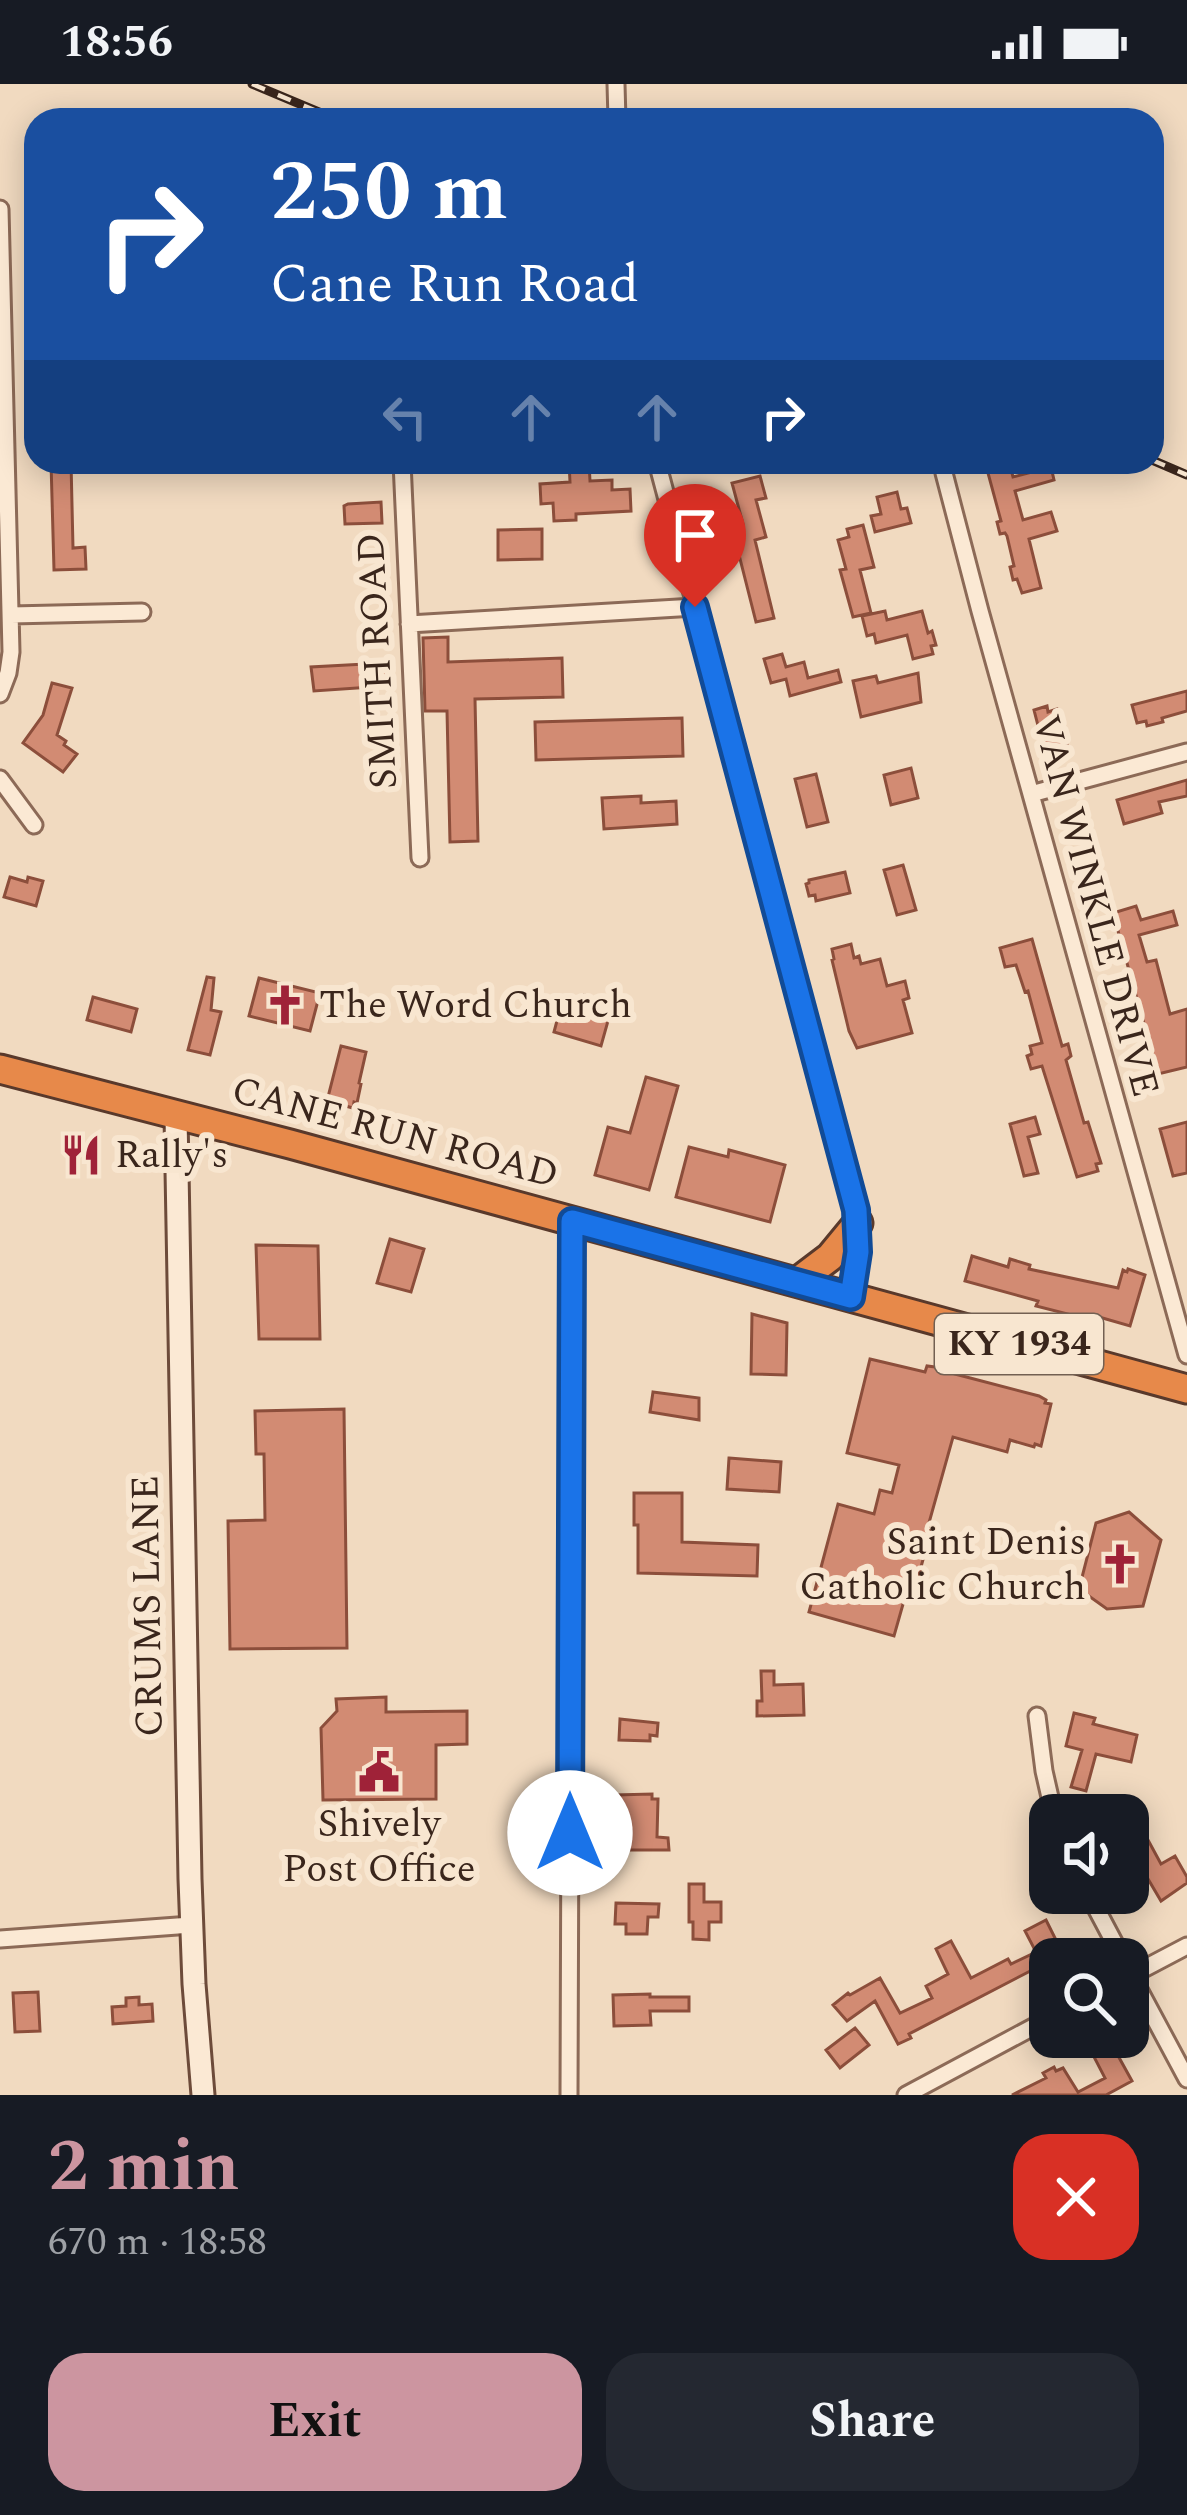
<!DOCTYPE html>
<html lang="en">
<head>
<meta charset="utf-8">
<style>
  body { margin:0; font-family:Spectral,serif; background:#242831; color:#f1f3f6; height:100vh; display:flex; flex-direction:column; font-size:45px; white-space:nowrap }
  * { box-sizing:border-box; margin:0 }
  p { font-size:39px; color:#9ea1a6 }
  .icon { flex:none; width:66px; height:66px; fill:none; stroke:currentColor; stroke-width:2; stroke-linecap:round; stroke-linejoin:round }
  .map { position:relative; height:2011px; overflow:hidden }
  .panel { display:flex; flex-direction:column; background:#171b24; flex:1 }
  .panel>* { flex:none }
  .guide { position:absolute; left:24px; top:24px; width:1140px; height:366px; border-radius:36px; box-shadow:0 6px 30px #0003; background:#1a4fa0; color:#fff; overflow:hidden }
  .tools { position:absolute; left:1029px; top:1710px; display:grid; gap:24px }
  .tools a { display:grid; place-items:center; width:120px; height:120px; border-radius:24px; background:#171b24; box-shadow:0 6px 30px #0003; font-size:60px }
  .pin { position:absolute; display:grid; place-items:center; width:102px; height:102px; color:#fff; margin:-123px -51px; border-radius:50% 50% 50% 0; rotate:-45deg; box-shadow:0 0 12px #0007 }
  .pin .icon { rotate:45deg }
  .me { position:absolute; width:132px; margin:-66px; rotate:0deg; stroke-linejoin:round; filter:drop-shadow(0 0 9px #0008) }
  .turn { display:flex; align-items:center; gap:42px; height:252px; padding:0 48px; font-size:54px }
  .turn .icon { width:156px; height:156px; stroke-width:2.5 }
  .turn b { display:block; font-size:84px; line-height:102px }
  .lanes { display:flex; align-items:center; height:114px; padding:0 48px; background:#0003; justify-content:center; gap:60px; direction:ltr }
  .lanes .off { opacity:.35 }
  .round { display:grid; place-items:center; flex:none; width:126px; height:126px; border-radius:36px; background:#242831 }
  .summary { display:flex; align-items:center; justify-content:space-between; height:204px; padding:0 48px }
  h1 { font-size:72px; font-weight:700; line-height:90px; color:#cc95a0 }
  .primary-button { display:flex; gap:24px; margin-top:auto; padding:24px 48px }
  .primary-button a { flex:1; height:138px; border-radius:36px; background:#cc95a0; color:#111; font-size:48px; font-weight:700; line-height:138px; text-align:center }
  .primary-button a+a { background:#242831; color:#f1f3f6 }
  .status { display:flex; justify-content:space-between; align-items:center; height:84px; padding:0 60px; background:#171b24; direction:ltr }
  .status svg { height:33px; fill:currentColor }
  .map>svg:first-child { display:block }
</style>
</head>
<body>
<div class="status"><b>18:56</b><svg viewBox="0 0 49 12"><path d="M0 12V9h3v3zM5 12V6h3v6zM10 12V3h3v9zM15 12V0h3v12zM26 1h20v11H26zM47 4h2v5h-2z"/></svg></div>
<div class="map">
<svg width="1187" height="2011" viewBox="0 0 1187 2011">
  <rect width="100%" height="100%" fill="#f1dac0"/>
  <path fill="#d28b73" stroke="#8c4e3b" stroke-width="3" d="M51,378H71L73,464L85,463L86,485L54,486Z
    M569,378H589L590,397L612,396V406L630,405L631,427L576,430V436L554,437L553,419L541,420L540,400L570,398Z
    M985,378H1009L1013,393L1051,383L1054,396L1015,407L1023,436L1051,428L1057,447L1029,455L1041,504L1022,509L1017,495L1013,496L1010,483L1014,482L1007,452L1005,449L1000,450L997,438L1001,437Z
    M760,392L766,414L756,416L766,453L755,456L774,534L756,538L732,443L743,440L732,399Z
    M897,408L901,425L907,424L911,439L875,448L871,432L881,430L877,413Z
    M381,418L382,439L345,440L344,422L348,420Z
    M863,441L874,483L860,486L871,529L853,533L840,486L846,485L838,456L849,453L847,445Z
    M542,445V475L498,476V446Z
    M885,527L887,536L922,527L928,549L932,547L936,561L931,562L933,570L913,575L907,551L876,559L874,550L867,552L862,532Z
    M448,553V578L562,574L563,613L475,615L478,757L450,758L447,627H425L423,554Z
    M782,570L786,583L804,578L808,594L838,586L841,598L790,612L786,595L771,599L764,575Z
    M383,579V582H388L389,600L386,602L314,607L311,583Z
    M918,589L921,618L861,633L853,597L876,592L878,599Z
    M52,599L72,604L57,651L66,657L64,661L77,670L63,688L23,659L43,631Z
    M1187,607V627L1162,634L1163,638L1147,642L1146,637L1137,639L1132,621Z
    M1047,622L1048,628L1057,625L1067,660H1064L1065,664L1049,668L1048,664L1044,665L1034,626Z
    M682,634L683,672L536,676L535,638Z
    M911,684L918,714L891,721L884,691Z
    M816,690L828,738L807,743L795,695Z
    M1187,696V712L1159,718L1162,729L1124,740L1117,716Z
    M641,712V719L676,717L677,740L604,745L602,714Z
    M903,781L916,826L897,831L884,786Z
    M845,788L850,809L816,817L815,811L809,812L806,800L809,799V796Z
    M10,793L27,798L28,793L43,797L36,822L4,813Z
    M1136,822L1141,836L1173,827L1177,841L1139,851L1147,878L1156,876L1170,930L1187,925V983L1158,990L1113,829Z
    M1032,855L1062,962L1068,960L1071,972L1066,976L1084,1039L1088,1038L1101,1079L1096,1080L1098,1087L1077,1093L1042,982L1031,985L1027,972L1032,970L1030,962L1042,959L1028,907L1025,908L1016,881L1005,883L1000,864Z
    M851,860L854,874L859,872L861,880L880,875L887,902L905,897L909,914L903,916L912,949L857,964L849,947L832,876L834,875L832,865Z
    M207,893L214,894L211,926L221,928L210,971L188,966Z
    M259,894L320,909L310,947L249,932Z
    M584,911L613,919L601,962L554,948L562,918L581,923Z
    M93,913L137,925L131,948L87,936Z
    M341,962L366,968L359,999L361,1000L357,1019L354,1018L353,1024L327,1017Z
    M646,993L678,1002L649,1106L595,1091L608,1043L630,1049Z
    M1035,1033L1040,1050L1028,1053L1038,1089L1024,1092L1010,1040Z
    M1187,1038V1089L1173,1092L1160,1045Z
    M689,1063L728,1073L729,1066L785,1081L770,1138L676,1113Z
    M390,1155L424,1165L411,1208L377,1199Z
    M256,1161L318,1162L320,1255H259Z
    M972,1172L1008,1183L1010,1175L1030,1181L1029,1185L1118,1204L1123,1186L1127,1188L1128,1185L1145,1191L1130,1242L1092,1231L1091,1236L1036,1222L1038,1217L965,1197Z
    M752,1230L787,1239L786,1291L751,1290Z
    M870,1275L925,1288L927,1282L943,1284L955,1287V1290L1039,1312L1046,1316L1045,1319L1051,1320L1041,1362L1035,1360L1034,1363L1010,1356L1007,1368L953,1353L927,1446L931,1447L914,1508L907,1506L894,1552L809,1528L838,1420L874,1430L880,1406L892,1409L899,1381L847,1369Z
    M653,1308L699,1314V1336L650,1328Z
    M344,1325L347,1564L230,1565L228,1437L265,1436L264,1370H256L255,1327Z
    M729,1374L781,1378L779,1408L727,1405Z
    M634,1409H682V1458L758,1461L757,1492L638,1489V1441H634Z
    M1129,1428L1161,1456L1143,1522L1107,1525L1079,1505L1096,1439Z
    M761,1587H774V1601L803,1600L804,1631L757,1632V1617H762Z
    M386,1613V1628L467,1627V1660L436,1661V1715L323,1716L321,1644L337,1627L336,1615Z
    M1074,1629L1095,1634L1093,1640L1137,1651L1131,1678L1096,1670L1086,1707L1071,1703L1082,1666L1066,1662Z
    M620,1635L658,1639L657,1652L650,1651V1657L619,1656Z
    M652,1710V1715H658L657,1753L668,1754L669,1766H614L615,1711Z
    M1148,1756L1161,1780L1175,1772L1187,1793V1799L1161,1817L1131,1766Z
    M689,1800H704V1818H721V1838H709V1856L693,1855V1838H689Z
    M616,1819L659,1820L658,1833H648L647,1850H626V1840H615Z
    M1046,1836L1063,1870L909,1950L911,1954L898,1960L875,1917L847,1937L833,1921L848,1909L850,1911L880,1894L900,1929L932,1914L926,1902L948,1890L936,1865L951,1857L971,1894L1008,1875L1011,1880L1036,1868L1025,1847Z
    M38,1908L40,1947L15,1948L13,1909Z
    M650,1910V1913H689V1927H650L651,1941L614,1942L613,1911Z
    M139,1913V1921L152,1920L153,1937L113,1940L112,1923L126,1922V1914Z
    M855,1944L869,1961L840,1984L826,1966Z
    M1111,1959L1132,1997L1106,2011H1012L1046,1994L1043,1989L1054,1983L1056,1987L1063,1984L1078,2008L1105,1994L1092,1969Z"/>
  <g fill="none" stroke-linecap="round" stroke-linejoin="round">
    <g stroke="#8c6a57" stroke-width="21">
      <path id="street" d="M616,0L617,36
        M0,125L11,568L8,589L0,610
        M402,378L420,774
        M657,378L856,1126L858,1168L851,1213
        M944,389L980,527L1187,1271
        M11,531L142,528
        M409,540L695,523
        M0,695L34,741
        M1031,710L1187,668
        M1037,1632L1044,1687L1054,1731
        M1088,1809L1123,1875
        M0,1855L191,1841
        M1128,1885L1187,1995
        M1128,1893L1187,1862
        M569,2011L572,1137
        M906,2011L1050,1934"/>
    </g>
    <g stroke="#6d4b3a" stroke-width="27">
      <path id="secondary" d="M176,1032L190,1795L194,1900L203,2011"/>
    </g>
    <g stroke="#59392b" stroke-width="33">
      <path id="highway" d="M0,985L290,1060L1187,1305
        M797,1198L830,1173L858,1139"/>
    </g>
    <use href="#street" stroke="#fbe9d4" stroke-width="15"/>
    <use href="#secondary" stroke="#fbe9d4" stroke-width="21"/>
    <use href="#highway" stroke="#e7894a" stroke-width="27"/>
    <g stroke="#3a261c" stroke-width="9">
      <path id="rail" d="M252,0L338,36
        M1152,376L1187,391"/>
    </g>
    <use href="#rail" stroke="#f8e6d0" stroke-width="4.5" stroke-dasharray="14" stroke-linecap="butt"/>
  </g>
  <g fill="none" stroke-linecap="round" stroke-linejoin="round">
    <g stroke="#114b97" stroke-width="30">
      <path id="route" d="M570,1749L572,1137L851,1213L858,1168L856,1126L695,523"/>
    </g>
    <use href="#route" stroke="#1a73e8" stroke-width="21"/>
  </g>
  <defs>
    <g id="church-bare" transform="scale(3.24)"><path d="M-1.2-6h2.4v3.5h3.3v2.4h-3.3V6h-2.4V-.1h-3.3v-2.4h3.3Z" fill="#9f2238" stroke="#f8e6d0" stroke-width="2.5" paint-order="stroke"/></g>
    <g id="restaurant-bare" transform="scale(3.24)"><path d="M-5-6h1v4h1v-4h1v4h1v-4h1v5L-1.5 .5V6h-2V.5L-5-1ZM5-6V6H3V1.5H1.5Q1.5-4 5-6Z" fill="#9f2238" stroke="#f8e6d0" stroke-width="2.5" paint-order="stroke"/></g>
    <g id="civic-bare" transform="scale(3.24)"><path d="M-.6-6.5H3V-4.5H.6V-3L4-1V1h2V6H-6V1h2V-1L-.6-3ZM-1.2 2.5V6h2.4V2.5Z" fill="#9f2238" stroke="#f8e6d0" stroke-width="2.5" paint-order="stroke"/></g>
  </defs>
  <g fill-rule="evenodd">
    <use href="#church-bare" x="285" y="921"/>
    <use href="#restaurant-bare" x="81" y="1071"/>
    <use href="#church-bare" x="1120" y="1480"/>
    <use href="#civic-bare" x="379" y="1688"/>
  </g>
  <g text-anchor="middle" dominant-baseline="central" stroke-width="12" stroke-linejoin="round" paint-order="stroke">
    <rect fill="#f8e6d0" stroke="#736052" stroke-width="3" x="935" y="1230" width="168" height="60" rx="9"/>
    <g font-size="36" font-weight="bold" fill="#3a261c">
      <text x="1019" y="1260">KY 1934</text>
    </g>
    <g font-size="39" fill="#3a261c" stroke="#f8e6d0">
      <text transform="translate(378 577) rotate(-93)">SMITH ROAD</text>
      <text transform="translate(1095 822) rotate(75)">VAN WINKLE DRIVE</text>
      <text transform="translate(395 1049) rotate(15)">CANE RUN ROAD</text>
      <text transform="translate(148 1522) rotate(-91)">CRUMS LANE</text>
    </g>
    <g font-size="39" fill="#3a261c" stroke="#f8e6d0" text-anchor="start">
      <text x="319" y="921">The Word Church</text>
      <text x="115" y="1071">Rally's</text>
      <text x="1086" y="1458" text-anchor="end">Saint Denis<tspan x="1086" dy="45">Catholic Church</tspan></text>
      <text x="379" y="1740" text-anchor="middle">Shively<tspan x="379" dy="45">Post Office</tspan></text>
    </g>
  </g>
</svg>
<div class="tools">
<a><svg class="icon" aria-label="sound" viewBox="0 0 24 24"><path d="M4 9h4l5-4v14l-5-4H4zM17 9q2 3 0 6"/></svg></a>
<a><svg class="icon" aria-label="search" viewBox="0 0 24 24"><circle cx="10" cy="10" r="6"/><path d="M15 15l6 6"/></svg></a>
</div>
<div class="pin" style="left:695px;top:523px;background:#d93025"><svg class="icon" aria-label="arrive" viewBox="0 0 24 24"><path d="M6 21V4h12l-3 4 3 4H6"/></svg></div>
<svg class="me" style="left:570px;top:1749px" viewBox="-20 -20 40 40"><circle r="19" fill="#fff"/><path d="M0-13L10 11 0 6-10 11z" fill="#1a73e8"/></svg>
<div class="guide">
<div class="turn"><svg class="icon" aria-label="right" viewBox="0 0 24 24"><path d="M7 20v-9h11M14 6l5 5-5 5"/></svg><div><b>250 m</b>Cane Run Road</div></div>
<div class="lanes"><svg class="icon off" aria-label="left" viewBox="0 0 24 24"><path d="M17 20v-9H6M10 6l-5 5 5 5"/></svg><svg class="icon off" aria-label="ahead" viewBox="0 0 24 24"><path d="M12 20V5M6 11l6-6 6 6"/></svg><svg class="icon off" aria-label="ahead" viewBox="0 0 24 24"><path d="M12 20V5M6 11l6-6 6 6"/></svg><svg class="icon" aria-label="right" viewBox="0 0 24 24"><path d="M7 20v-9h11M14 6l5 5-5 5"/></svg></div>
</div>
</div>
<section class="panel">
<div class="summary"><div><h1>2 min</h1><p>670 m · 18:58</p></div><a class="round" style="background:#d93025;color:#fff"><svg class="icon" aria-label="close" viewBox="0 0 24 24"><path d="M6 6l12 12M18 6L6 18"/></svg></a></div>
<div class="primary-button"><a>Exit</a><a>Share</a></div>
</section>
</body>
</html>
